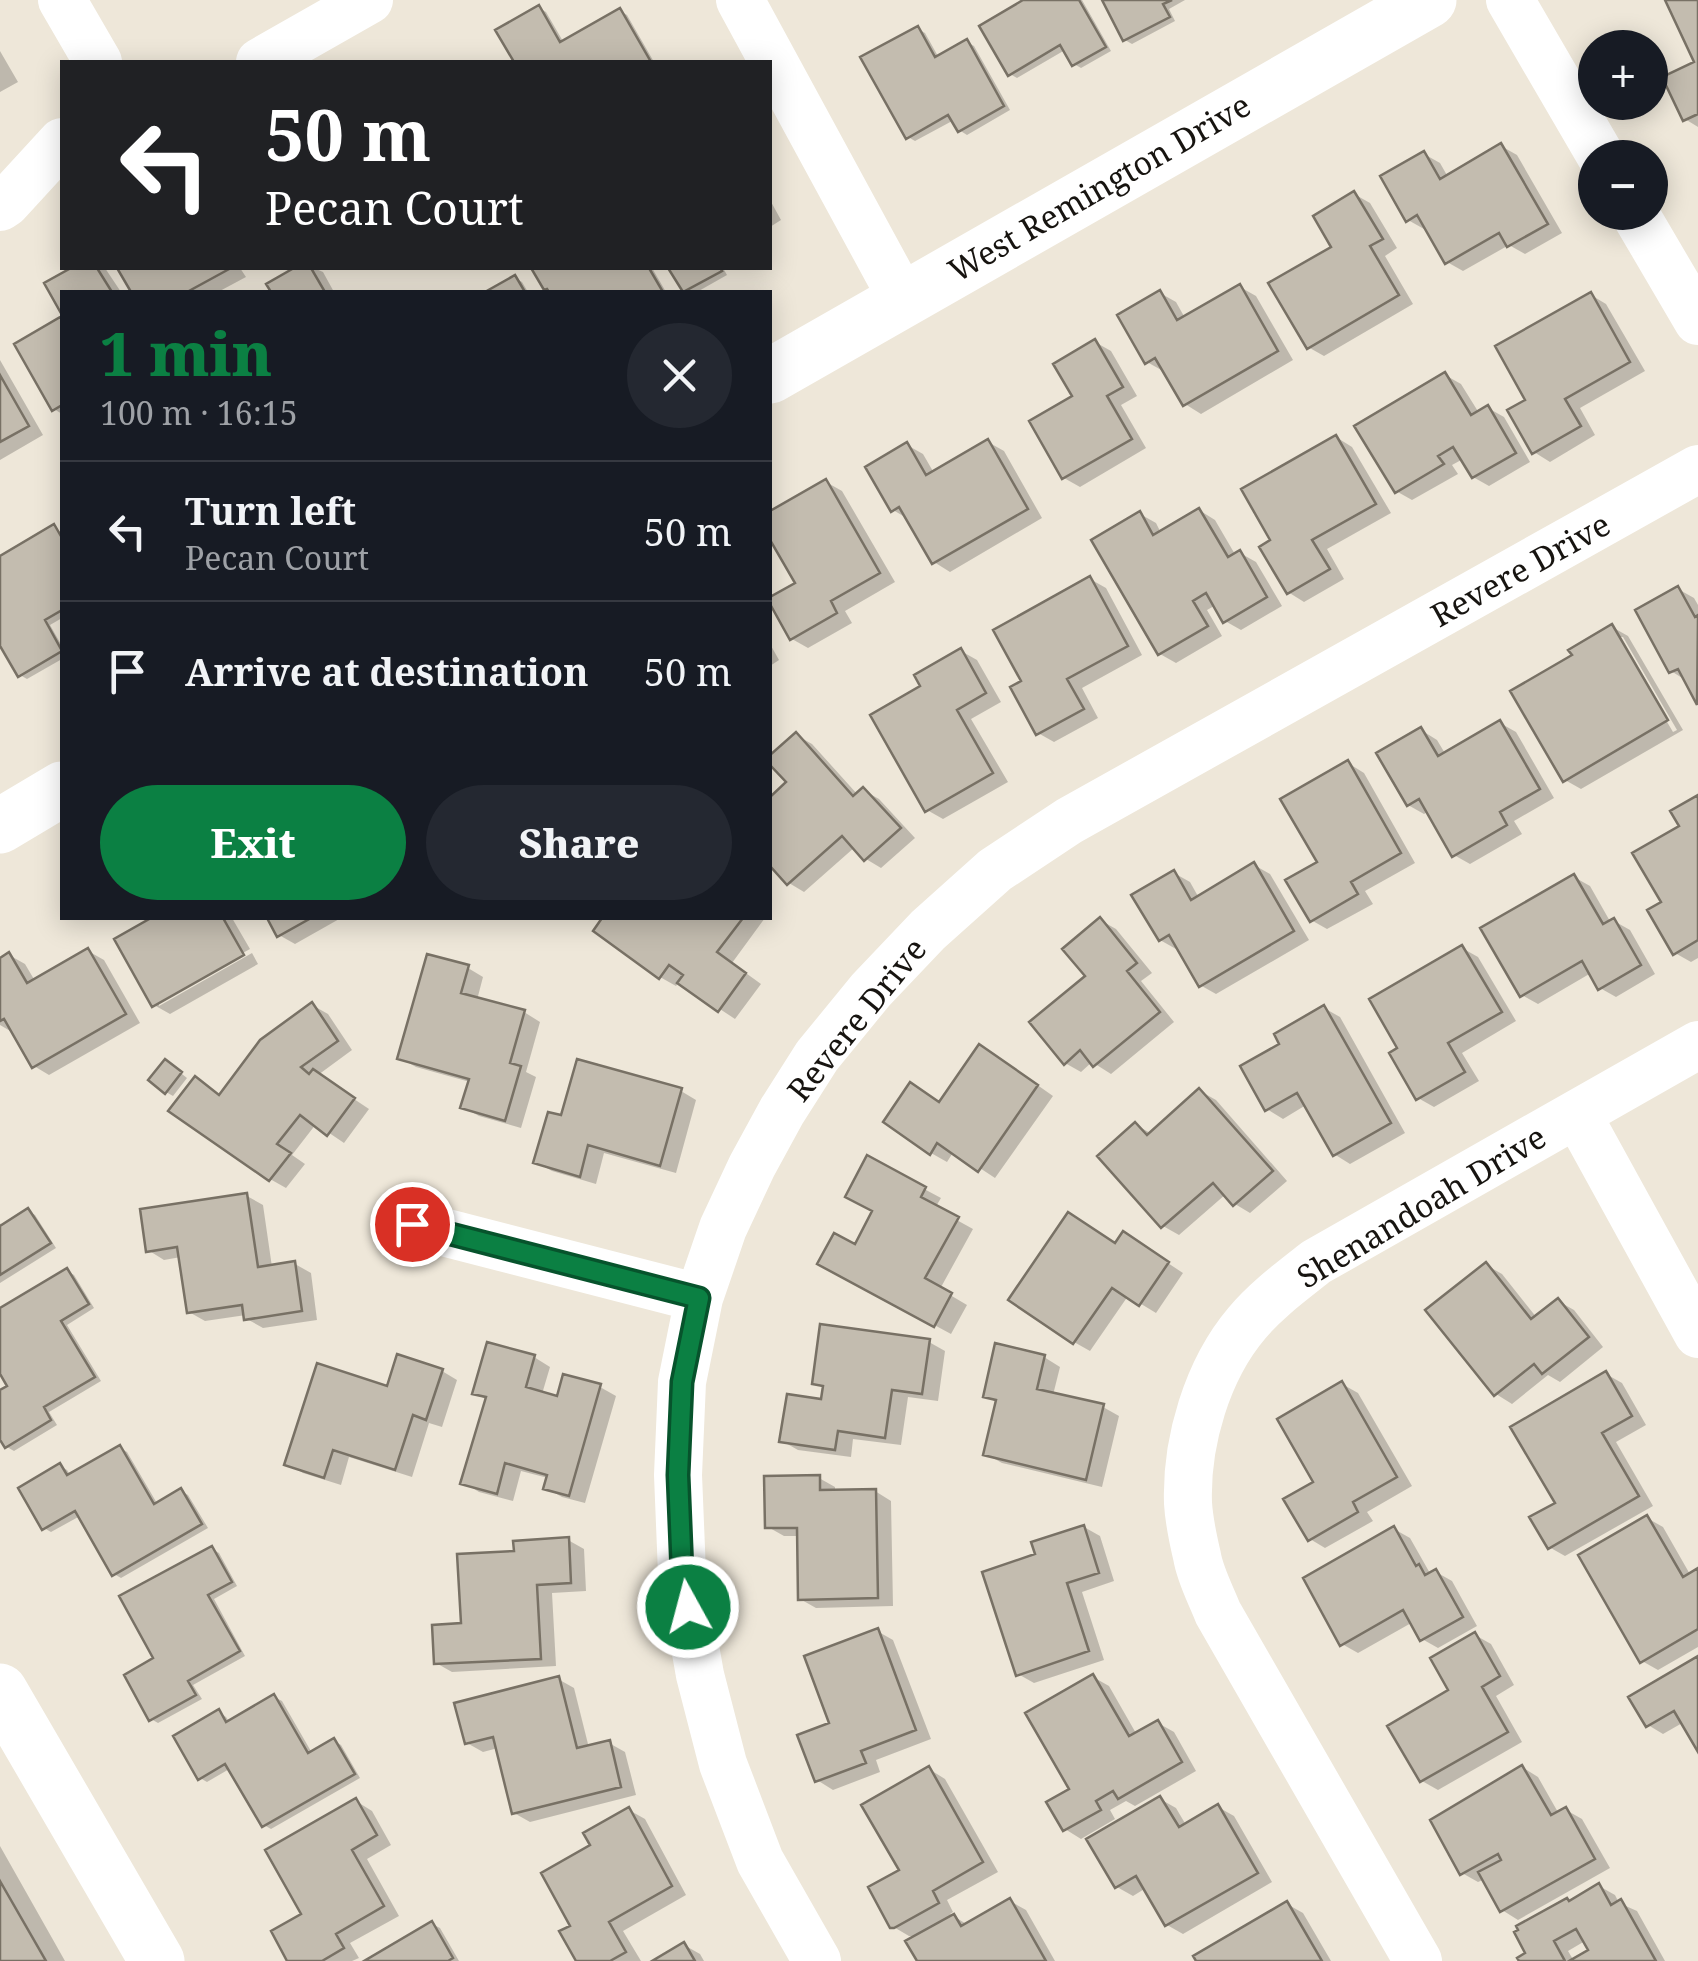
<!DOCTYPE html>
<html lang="en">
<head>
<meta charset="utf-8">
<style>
  body { margin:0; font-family:"Noto Serif",serif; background:#242831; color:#f1f3f6; height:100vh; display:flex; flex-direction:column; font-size:38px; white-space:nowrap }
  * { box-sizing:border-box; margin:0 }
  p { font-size:32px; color:#9ea1a6 }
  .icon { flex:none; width:55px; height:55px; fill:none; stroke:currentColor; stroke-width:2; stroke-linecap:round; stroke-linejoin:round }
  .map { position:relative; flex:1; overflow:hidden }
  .sheet { position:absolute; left:60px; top:290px; width:712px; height:630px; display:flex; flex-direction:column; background:#171b24; border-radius:0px; box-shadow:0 5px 25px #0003 }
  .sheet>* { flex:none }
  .hud { position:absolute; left:60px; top:60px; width:712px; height:210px; border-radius:0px; box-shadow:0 5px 25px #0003; background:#202124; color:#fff; overflow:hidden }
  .tools { position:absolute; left:1578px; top:30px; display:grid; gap:20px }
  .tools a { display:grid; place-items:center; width:90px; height:90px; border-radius:50%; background:#171b24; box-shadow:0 5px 25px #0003; font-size:50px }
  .pin { position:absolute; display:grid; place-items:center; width:85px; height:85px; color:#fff; margin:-42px; border:5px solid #fff; border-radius:50%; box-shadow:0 2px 10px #0007 }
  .me { position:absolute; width:110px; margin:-55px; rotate:353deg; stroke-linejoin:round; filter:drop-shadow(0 0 8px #0008) }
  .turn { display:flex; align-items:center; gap:35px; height:210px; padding:0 40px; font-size:45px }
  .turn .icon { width:130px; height:130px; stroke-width:2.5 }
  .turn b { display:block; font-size:70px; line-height:85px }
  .round { display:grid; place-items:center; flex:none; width:105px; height:105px; border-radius:52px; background:#242831 }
  .overview { display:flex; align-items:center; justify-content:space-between; height:170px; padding:0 40px }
  h1 { font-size:60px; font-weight:800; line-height:75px; color:#0b8043 }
  .primary-button { display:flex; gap:20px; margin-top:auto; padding:20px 40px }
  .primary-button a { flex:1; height:115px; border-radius:60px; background:#0b8043; color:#fff; font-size:40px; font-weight:800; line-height:115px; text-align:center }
  .primary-button a+a { background:#242831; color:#f1f3f6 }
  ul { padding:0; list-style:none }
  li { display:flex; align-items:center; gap:30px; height:140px; padding:0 40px; border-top:2px solid #363941 }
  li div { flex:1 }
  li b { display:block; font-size:38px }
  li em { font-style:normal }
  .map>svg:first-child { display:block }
</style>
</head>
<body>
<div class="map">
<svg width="1698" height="1961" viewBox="0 0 1698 1961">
  <rect width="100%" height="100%" fill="#eee7d9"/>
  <path fill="#0003" fill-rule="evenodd" d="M1027,0H1082L1111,51L1081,68L1074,64L1065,50L1017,78L1010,74Z
    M1105,0H1185L1169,9L1175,21L1132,44L1125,40Z
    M1668,0H1698V127L1685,119L1697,63Z
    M539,8L546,12L564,43L620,11L627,15L654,62H517L499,31Z
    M918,29L925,33L939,58L967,42L974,46L1010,110L967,135L959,130L954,120L915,141L908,137Z
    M0,51L18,82L0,92Z
    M1501,146L1517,155L1562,233L1525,254L1509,245L1463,271L1447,262L1427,227L1424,229L1408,220L1424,154L1440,163L1448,177Z
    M1354,194L1370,203L1397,248L1385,256L1413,304L1324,356L1308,347L1335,248Z
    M770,200L781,220L770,227Z
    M76,268H105L121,292H62V310L47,284Z
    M120,268H240L246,277L218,292H134Z
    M299,268H314L323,272L334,292H274L269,285Z
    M534,268H652L666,292H552L546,288Z
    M671,268H723L727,275L697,292H687Z
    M515,278L522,282L528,292H490Z
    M1240,287L1256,296L1293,360L1201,414L1185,404L1163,371L1147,362L1160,293L1176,302L1185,318Z
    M1591,295L1606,304L1645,371L1580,408L1595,435L1550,462L1534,452L1529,401Z
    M62,319V414L54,409L18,345Z
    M1095,342L1111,351L1137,396L1121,405L1146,448L1080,487L1064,478Z
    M0,360L43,435L0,460Z
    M1445,375L1461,384L1479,413L1488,408L1504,417L1530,462L1489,486L1473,477L1463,459L1452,465L1458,474L1412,500L1396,491Z
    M1336,437L1352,447L1391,513L1327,549L1344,579L1304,602L1288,592L1273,541Z
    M988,442L1004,451L1042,518L950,572L934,562L910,520L893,510L907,445L923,454L934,473Z
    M826,482L842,491L895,582L845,611L852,623L808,648L792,639L798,584L770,534V514Z
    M1199,510L1215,520L1236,556L1240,553L1256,562L1282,606L1241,630L1225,621L1216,605L1207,610L1222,636L1176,663L1160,654L1140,514L1156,523L1161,533Z
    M54,527L62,533V618L50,625L62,646V659L27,679L20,675L0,641V559Z
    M1090,579L1106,588L1142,655L1082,688L1098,718L1054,742L1038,733L1024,682Z
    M1678,589L1694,598L1698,605V702L1687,681L1671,671Z
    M1612,627L1628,636L1683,730L1581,789L1565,780L1575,656ZM1617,637H1623L1677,730L1673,732Z
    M770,644L779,660L770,666Z
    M961,651L977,660L1001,702L971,719L1008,782L943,819L927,810L923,687Z
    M1500,723L1516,732L1554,798L1514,821L1522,834L1470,864L1454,855L1429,811L1424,814L1408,805L1421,730L1437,740L1446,755Z
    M796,735L812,744L858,795L863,790L879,799L915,838L881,868L866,859L855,847L804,892L789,883L770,862V798L790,782L770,758Z
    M1348,763L1364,773L1415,863L1365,891L1373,904L1327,929L1311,920Z
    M1698,798V958L1691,962L1675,953L1665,903L1682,827Z
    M1254,865L1270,874L1309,940L1216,994L1200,985L1179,947L1176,949L1160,940L1174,873L1190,882L1199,898Z
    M1574,877L1590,886L1611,923L1614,921L1630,930L1655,974L1616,997L1600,988L1591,973L1538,1004L1522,995Z
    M157,918H232L250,949L159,1000V1006L252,953L258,964L170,1014L154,1005L117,940Z
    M269,918H341L295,944L279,935Z
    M605,918H765L732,963L761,984L735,1019L679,982L676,986L660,977L596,930Z
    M1100,920L1116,929L1152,973L1141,981L1174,1022L1111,1074L1092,1062L1081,1072L1065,1063L1088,976Z
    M1462,948L1478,957L1516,1021L1462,1053L1479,1081L1434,1107L1418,1098L1400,1049Z
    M88,951L104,960L140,1023L49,1075L34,1066L12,1032L0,1025V960L9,955L25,964L35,981Z
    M468,968L483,977L477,1000L524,1012L540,1022L526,1072L536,1077L521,1128L479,1116L463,1107L470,1082L416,1067L400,1058Z
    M312,1005L328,1014L352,1050L318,1075L369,1109L344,1143L316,1124L292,1155L305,1164L286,1188L270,1179L196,1080L221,1096Z
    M1324,1008L1340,1017L1405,1133L1350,1164L1334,1154L1306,1105L1283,1119L1267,1109L1282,1045Z
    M996,1056L1053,1096L995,1178L954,1151L947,1162L931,1153L941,1105Z
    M172,1066L187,1078L173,1096L166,1092Z
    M681,1091L696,1100L676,1173L604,1153L596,1184L552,1171L536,1162L562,1118Z
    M1200,1091L1216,1100L1287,1181L1250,1213L1235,1204L1226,1194L1179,1235L1163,1226L1136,1125L1152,1134Z
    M868,1159L941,1198L935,1208L973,1229L940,1289L967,1305L951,1334L836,1272L856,1247L875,1211Z
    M247,1196L263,1205L272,1267L295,1264L311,1273L317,1320L263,1328L247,1319L246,1315L205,1321L189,1312L181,1257L164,1260L148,1250Z
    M28,1211L35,1215L56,1248L0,1283V1223L2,1227Z
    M1139,1244L1183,1273L1156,1313L1128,1296L1090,1351L1074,1342L1116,1246Z
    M1486,1265L1502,1274L1537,1318L1558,1301L1574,1310L1603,1347L1560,1382L1548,1375L1512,1404L1496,1394Z
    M67,1271L74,1275L94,1308L67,1325L101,1381L49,1412L57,1425L14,1451L7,1447L0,1435V1393L10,1387L0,1369V1311Z
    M929,1342L945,1351L938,1401L908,1397L901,1445L853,1439L851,1457L798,1450L782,1441L824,1402L825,1389L815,1383Z
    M534,1357L550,1367L542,1394L559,1399L600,1387L616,1396L585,1503L562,1497L546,1488L548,1478L521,1471L513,1501L479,1492L463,1482L487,1400L475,1393Z
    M1044,1357L1060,1367L1053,1395L1103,1407L1119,1416L1102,1487L1002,1463L986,1454L998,1403L986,1396Z
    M442,1371L457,1380L442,1427L429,1423L412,1477L349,1457L341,1485L303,1473L287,1463L389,1389Z
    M1606,1374L1622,1383L1646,1425L1616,1442L1653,1506L1565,1556L1549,1547L1558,1504Z
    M1342,1384L1358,1393L1412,1486L1367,1512L1373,1521L1325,1548L1310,1539Z
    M120,1448L127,1452L158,1505L181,1491L188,1495L208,1528L121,1578L114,1574L80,1516L51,1532L44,1528L60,1466L67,1470L71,1476Z
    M819,1478L835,1487V1492L875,1491L891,1501L893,1606L816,1608L800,1599L799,1536H784L768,1527Z
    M1647,1518L1663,1527L1691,1576L1698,1571V1647L1658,1670L1642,1661Z
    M1084,1527L1100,1536L1114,1581L1082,1592L1104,1660L1034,1683L1018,1674Z
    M1394,1529L1410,1538L1431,1575L1436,1572L1452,1581L1477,1626L1438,1648L1422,1639L1413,1622L1358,1653L1342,1644Z
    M568,1540L584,1549L586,1591L552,1593L556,1666L452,1672L436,1663L516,1553Z
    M212,1549L219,1553L237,1586L214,1599L245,1656L193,1685L202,1699L158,1723L151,1719L157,1658Z
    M877,1631L893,1640L931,1739L876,1760L880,1772L833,1790L817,1780L832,1724Z
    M1475,1635L1491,1644L1514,1685L1496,1696L1522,1742L1438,1790L1422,1781L1452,1691Z
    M1698,1659V1747L1684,1722L1663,1734L1648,1725Z
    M1093,1677L1109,1686L1137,1735L1158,1723L1174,1732L1196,1771L1135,1806L1126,1801L1110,1810L1115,1819L1081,1839L1065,1829Z
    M558,1679L574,1688L589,1748L609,1743L625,1752L636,1795L530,1822L514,1813L498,1748L483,1752L467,1743Z
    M274,1697L282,1701L312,1753L334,1741L341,1745L360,1778L271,1829L264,1825L231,1768L207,1782L200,1778L219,1712L226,1717L230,1723Z
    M1522,1767L1538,1777L1559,1814L1566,1810L1582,1819L1610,1868L1518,1920L1502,1910L1485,1879L1478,1882L1462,1873Z
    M929,1769L945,1779L998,1872L947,1900L953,1912L950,1914L968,1925L1010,1901L1026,1910L1055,1961H920L918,1937L909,1936L892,1926L902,1871Z
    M1160,1799L1176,1808L1186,1825L1218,1807L1234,1816L1272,1882L1183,1934L1167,1925L1146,1888L1133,1896L1117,1887Z
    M356,1801L372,1811L391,1845L367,1859L399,1916L350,1943L359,1958L352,1961H290L305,1915Z
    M629,1810L645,1819L686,1895L623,1931L641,1961H579L574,1927L594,1846Z
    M0,1846L65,1961H0Z
    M1599,1886L1615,1895L1619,1903L1637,1911L1665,1961H1522L1570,1903ZM1585,1941L1592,1951L1574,1961L1568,1951Z
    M1287,1904L1303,1913L1331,1961H1199Z
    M432,1924L440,1928L459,1961H369Z
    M684,1945L700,1954L704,1961H657Z"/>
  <path fill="#c3bcaf" stroke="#787165" stroke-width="2.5" d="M1023,0H1079L1106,47L1072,66L1060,45L1008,76L979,26Z
    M1102,0H1172L1163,4L1170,17L1123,41Z
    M1665,0H1698V114L1683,121L1662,77L1694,62Z
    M539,5L560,42L620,8L651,62H514L495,30Z
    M918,26L935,57L967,39L1004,106L958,132L948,115L906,139L860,57Z
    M1501,143L1548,224L1507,247L1499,233L1445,264L1417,215L1406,222L1380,176L1424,151L1440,179Z
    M1354,191L1383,239L1370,246L1399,295L1307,349L1268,283L1331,247L1313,216Z
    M71,268H97L112,292H62V315L44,283Z
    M117,268H231L187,292H131Z
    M294,268H311L325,292H271L266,284Z
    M531,268H649L663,292H549L547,289L544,290Z
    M668,268H720L722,271L683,292Z
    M515,275L525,292H485Z
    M1240,284L1278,351L1183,406L1155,358L1145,364L1117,315L1160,290L1177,320Z
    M1591,292L1630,362L1565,399L1581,426L1532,454L1507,410L1525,400L1495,346Z
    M62,316V405L52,411L14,344Z
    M1095,339L1123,387L1107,396L1132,439L1062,479L1029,421L1072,396L1053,364Z
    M1445,372L1471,415L1488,405L1516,453L1472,478L1453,447L1438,456L1444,464L1395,493L1354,426Z
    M0,375L29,426L0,442Z
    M1336,435L1376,504L1312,540L1330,569L1287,594L1259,547L1270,540L1241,489Z
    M988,439L1028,509L932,564L899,507L891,512L865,467L907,442L926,475Z
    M826,479L880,573L831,601L837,613L790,640L770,604V597L795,583L770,540V511Z
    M1199,508L1228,557L1240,550L1267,597L1223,623L1206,593L1193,601L1208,626L1158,655L1091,540L1140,511L1153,535Z
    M54,524L62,538V610L45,620L62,651L18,677L0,646V556Z
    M1090,576L1128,646L1067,679L1084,709L1036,735L1010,687L1021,681L993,630Z
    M1678,586L1695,617L1698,615L1697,705L1678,669L1669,673L1635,610Z
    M1612,624L1668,720L1563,782L1510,691L1572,655L1568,650Z
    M961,648L986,693L957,710L993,773L925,812L870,715L920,686L914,675Z
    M1500,720L1540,789L1500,812L1507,825L1452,857L1419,799L1407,806L1376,753L1421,727L1438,756Z
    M796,732L853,796L863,787L901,828L864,861L842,836L787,885L770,866V797L786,782L770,765V755Z
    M1348,760L1401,853L1351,882L1358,894L1310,922L1285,880L1317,862L1280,799Z
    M1698,795V940L1673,955L1647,910L1661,902L1632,853L1679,826L1670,811Z
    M1254,862L1294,931L1199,987L1169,935L1159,941L1131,895L1174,870L1191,900Z
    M1574,874L1603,924L1614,918L1641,965L1598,990L1582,961L1520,997L1480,928Z
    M1100,917L1137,963L1127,971L1160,1012L1093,1067L1080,1050L1064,1065L1029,1022L1085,976L1062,949Z
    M151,918H223L244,955L152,1007L114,939Z
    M267,918H311L277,937Z
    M602,918H743L717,952L746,973L718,1012L677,983L683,975L669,965L659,979L593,931Z
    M1462,945L1502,1012L1448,1043L1465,1072L1416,1100L1389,1053L1397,1048L1369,999Z
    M88,948L126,1014L32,1068L4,1019L0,1021V958L9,952L27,983Z
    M427,954L469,965L461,993L525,1010L510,1063L521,1066L505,1121L460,1108L469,1079L397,1059Z
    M312,1002L338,1041L301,1067L309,1074L313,1069L355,1098L327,1136L300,1115L277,1144L291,1153L269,1181L168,1111L195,1076L219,1095L260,1040Z
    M1324,1005L1391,1123L1333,1156L1297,1093L1265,1111L1240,1066L1279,1044L1274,1034Z
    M979,1044L1038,1085L978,1172L937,1143L930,1155L883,1122L910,1082L939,1102Z
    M165,1059L182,1072L165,1094L148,1080Z
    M577,1059L682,1088L660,1166L588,1145L580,1177L533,1163L548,1112L561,1115Z
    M1199,1088L1273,1171L1233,1206L1213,1183L1161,1228L1097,1156L1135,1122L1147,1135Z
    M867,1155L926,1187L921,1197L959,1217L925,1278L952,1293L934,1327L817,1264L834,1233L855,1244L872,1211L845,1197Z
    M247,1193L258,1267L295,1261L302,1311L244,1320L242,1305L187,1313L177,1247L146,1252L140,1209Z
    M28,1208L51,1243L0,1275V1226Z
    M1068,1212L1115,1243L1123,1231L1169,1262L1139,1306L1112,1288L1073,1344L1008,1300Z
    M1486,1262L1531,1319L1558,1298L1589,1337L1542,1374L1534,1364L1494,1396L1425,1310Z
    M67,1268L89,1304L61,1321L95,1377L44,1407L51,1420L5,1448L0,1440V1390L7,1386L0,1374V1308Z
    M820,1324L930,1339L922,1394L892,1390L885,1438L838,1431L835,1450L779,1442L787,1394L821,1399L823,1386L812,1384Z
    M487,1342L535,1355L526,1387L557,1396L563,1374L601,1384L569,1496L543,1489L547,1475L505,1463L497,1494L460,1484L486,1397L472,1394Z
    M995,1343L1045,1355L1037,1389L1104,1404L1086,1480L983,1455L996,1400L983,1397Z
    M397,1354L443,1369L426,1420L413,1415L395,1470L333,1450L324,1478L284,1465L317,1363L387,1386Z
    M1606,1371L1632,1416L1602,1433L1639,1496L1548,1549L1529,1517L1555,1503L1510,1427Z
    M1342,1381L1397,1477L1353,1502L1358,1512L1308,1541L1283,1499L1313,1482L1277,1419Z
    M120,1445L154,1504L181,1488L202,1524L112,1576L75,1511L42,1530L18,1488L60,1463L67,1475Z
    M820,1475V1490L876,1489L878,1598L798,1600L797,1528H765L764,1476Z
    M1647,1515L1683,1577L1698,1568V1629L1640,1663L1578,1555Z
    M1084,1525L1099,1573L1067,1583L1089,1651L1016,1676L982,1572L1035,1554L1031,1542Z
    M1394,1526L1416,1566L1419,1564L1425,1575L1436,1569L1463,1617L1420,1641L1403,1610L1340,1646L1303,1578Z
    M569,1537L571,1583L537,1585L541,1659L434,1664L432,1625L461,1623L457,1554L514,1551L513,1541Z
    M212,1546L232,1582L208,1595L240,1651L188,1681L196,1695L149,1721L124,1675L153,1658L119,1596Z
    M878,1628L916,1730L861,1751L866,1763L815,1782L797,1735L829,1723L804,1656Z
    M1475,1632L1500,1676L1482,1687L1508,1732L1420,1782L1387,1726L1448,1690L1430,1658Z
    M1698,1656V1752L1674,1711L1646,1727L1628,1697Z
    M1093,1674L1129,1736L1158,1720L1182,1762L1118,1799L1113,1791L1096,1801L1101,1810L1063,1831L1046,1802L1069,1789L1025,1713Z
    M559,1676L577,1748L610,1740L621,1787L512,1814L493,1737L465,1744L454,1703Z
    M274,1694L308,1753L334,1738L355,1774L262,1827L225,1764L198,1780L173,1736L219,1709L226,1722Z
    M1522,1765L1551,1815L1566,1807L1595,1859L1500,1912L1478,1872L1501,1860L1498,1854L1460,1875L1430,1820Z
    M929,1766L983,1862L933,1891L939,1903L894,1928H890L868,1887L899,1870L861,1805Z
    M1160,1796L1179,1827L1218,1804L1258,1873L1165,1926L1136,1876L1115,1888L1086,1839Z
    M356,1798L377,1835L352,1850L384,1906L336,1934L344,1948L322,1961H287L271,1931L301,1914L265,1850Z
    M629,1807L672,1886L609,1922L626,1952L610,1961H576L559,1931L570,1926L541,1873L590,1845L583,1833Z
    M0,1881L46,1961H0Z
    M1599,1883L1611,1905L1621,1899L1656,1961H1569L1588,1950L1576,1929L1554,1941L1565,1961H1519L1517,1958L1525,1953L1514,1932L1518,1930L1516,1926L1567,1898L1569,1901Z
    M1010,1898L1046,1961H917L905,1941L954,1914L961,1926Z
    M1287,1901L1322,1961H1196L1193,1956Z
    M432,1921L453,1958L448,1961H364Z
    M684,1942L695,1961H652Z"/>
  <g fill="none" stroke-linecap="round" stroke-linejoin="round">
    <path stroke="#fff" stroke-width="48" d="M62,0L98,62
      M740,0L902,298
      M1510,0L1602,158
      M260,62L369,0
      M0,207L6,203L62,142
      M1634,212L1698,321
      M1577,1114L1698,1334
      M412,1224L699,1298
      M817,1961L760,1861L723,1764L700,1675L682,1573L678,1475L682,1382L699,1298L723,1228L752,1166L782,1111L817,1056L871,990L928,930L995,870L1069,821L1698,469
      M1418,1961L1218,1613C1211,1595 1200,1575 1197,1556C1193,1539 1189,1520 1188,1503C1186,1442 1207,1370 1247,1323C1266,1300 1292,1281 1316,1262L1698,1045"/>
    <path stroke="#fff" stroke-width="55" d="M770,376L1429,0
      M0,826L62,789"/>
    <path stroke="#fff" stroke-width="55" d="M0,1691L157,1961"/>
  </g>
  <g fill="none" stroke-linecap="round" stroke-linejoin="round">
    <g stroke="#07532c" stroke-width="25">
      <path id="route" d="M412,1224L699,1298L682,1382L678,1475L682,1573L688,1607"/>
    </g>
    <use href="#route" stroke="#0b8043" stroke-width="18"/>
  </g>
  <g text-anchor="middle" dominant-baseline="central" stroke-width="8" stroke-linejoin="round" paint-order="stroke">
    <g font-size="32" fill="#171410" stroke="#fff">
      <text transform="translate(1099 187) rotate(-30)">West Remington Drive</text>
      <text transform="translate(1520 569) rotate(-29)">Revere Drive</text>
      <text transform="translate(856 1019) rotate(-51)">Revere Drive</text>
      <text transform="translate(1421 1206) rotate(-31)">Shenandoah Drive</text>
    </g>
  </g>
</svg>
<div class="tools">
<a>+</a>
<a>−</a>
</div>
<div class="pin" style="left:412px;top:1224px;background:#d93025"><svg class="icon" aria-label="arrive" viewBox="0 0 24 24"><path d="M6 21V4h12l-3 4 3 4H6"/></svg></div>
<svg class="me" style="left:688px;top:1607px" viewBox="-20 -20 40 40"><circle r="17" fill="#0b8043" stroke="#fff" stroke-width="3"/><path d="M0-11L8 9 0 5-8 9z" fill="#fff"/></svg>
<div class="hud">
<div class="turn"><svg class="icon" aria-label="left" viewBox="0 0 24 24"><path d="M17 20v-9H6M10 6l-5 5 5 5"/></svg><div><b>50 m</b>Pecan Court</div></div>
</div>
<section class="sheet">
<div class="overview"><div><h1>1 min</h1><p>100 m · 16:15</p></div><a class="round"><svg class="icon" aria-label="close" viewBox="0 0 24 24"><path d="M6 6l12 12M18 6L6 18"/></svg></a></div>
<ul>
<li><svg class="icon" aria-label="left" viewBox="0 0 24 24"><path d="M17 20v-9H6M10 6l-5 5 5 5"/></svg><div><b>Turn left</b><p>Pecan Court</p></div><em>50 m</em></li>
<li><svg class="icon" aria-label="arrive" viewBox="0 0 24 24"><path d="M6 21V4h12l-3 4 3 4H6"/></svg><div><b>Arrive at destination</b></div><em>50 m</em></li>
</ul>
<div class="primary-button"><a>Exit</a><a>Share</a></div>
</section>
</div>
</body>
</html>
